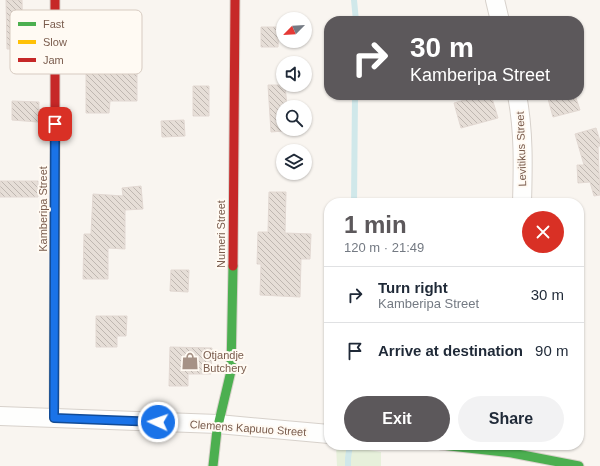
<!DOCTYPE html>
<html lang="en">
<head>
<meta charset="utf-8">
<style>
  body { margin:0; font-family:Arial,sans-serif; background:#f2f2f3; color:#1f2937; height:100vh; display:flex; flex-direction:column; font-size:15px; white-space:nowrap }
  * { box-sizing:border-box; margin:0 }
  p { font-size:13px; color:#747a83 }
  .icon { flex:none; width:22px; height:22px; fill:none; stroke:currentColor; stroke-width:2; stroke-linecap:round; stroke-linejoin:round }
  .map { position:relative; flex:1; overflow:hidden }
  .drawer { position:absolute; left:324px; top:198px; width:260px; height:252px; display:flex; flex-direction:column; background:#fff; border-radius:16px; box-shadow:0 1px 3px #0004 }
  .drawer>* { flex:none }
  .top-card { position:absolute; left:324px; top:16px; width:260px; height:84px; border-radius:16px; box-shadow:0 1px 3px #0004; background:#5c585b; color:#fff; overflow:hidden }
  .needle { width:26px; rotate:246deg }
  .tools { position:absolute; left:276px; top:12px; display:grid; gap:8px }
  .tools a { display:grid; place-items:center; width:36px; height:36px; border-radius:50%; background:#fff; box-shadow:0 1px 3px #0004; font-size:20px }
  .pin { position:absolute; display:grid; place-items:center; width:34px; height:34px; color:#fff; margin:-17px; border-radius:8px; box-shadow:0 2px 6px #0006 }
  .me { position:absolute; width:44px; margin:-22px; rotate:273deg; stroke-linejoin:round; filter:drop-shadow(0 0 3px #0008) }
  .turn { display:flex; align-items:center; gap:14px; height:84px; padding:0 20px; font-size:18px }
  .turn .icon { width:52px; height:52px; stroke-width:2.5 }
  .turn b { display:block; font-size:28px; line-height:34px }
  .round { display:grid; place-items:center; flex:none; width:42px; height:42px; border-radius:21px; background:#f2f2f3 }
  .headline { display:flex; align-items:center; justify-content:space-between; height:68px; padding:0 20px }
  h1 { font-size:24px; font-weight:700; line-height:30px; color:#5c585b }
  .cta { display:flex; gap:8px; margin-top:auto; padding:8px 20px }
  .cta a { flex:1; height:46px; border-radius:24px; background:#5c585b; color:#fff; font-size:16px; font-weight:700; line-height:46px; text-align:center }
  .cta a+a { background:#f2f2f3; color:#1f2937 }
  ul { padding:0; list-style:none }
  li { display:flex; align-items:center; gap:12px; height:56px; padding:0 20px; border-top:1px solid #e0e1e3 }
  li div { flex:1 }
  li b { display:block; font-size:15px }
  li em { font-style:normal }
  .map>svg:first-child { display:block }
</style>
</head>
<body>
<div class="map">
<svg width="600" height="466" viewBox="0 0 600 466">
  <defs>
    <pattern id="building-back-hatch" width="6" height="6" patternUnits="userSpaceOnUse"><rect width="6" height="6" fill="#e6ded7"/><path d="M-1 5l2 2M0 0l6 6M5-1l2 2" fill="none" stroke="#bfb7b1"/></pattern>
  </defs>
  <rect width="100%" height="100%" fill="#f9f5f0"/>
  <path fill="#e7f0db" d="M336,445L381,452V466H337Z"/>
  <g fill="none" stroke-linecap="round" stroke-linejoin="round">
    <path stroke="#d0e8ea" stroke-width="6" d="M354,0L356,21
      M354,203L355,95
      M348,466V458L350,445"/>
  </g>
  <path fill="url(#building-back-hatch)" stroke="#e2d8d2" d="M6,0H22L23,49H7Z
    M261,27H279L278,47H261Z
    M101,52L130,53V63H137V101H110L109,113H86V61H100Z
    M268,85H285L287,106H293L294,107H283V129H295V130L271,132Z
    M193,86H209V116H193Z
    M482,95H491L498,118L461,128L454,103Z
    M547,95H575L580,110L553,117Z
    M12,101L39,102L38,122L12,120Z
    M184,120L185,136L162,137L161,121Z
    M596,128L600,141V146H598L600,195L594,196L590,182L578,183L577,165H584L575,134Z
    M0,181H38V197H0Z
    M141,186L143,209L125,210V249L108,248V279H83L84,234H91L93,194L123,196L122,188Z
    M269,192H286L285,233L311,234L310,259H301L300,297L260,295L261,264H257L258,232H268Z
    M171,270H189L188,292L170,291Z
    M96,316H127L126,336H117V347H96Z
    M170,347L212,348L211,374H188V386H169Z"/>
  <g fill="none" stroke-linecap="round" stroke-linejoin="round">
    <g stroke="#d7d1cb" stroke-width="20">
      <path id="street" d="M495,0L500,21
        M517,95C524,131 523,167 522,203
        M0,416L218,424L329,434"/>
    </g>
    <g stroke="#d9d2cb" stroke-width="11">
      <path id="fast" d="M441,445L512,453L579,466
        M213,466L217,430L231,371L233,266"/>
    </g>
    <g stroke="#d9d2cb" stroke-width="11">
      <path id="slow" d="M54,418L55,142"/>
    </g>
    <g stroke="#d9d2cb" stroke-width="11">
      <path id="jam" d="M55,142V0
        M233,266L235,0"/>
    </g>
    <use href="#street" stroke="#fefefd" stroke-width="18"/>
    <use href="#fast" stroke="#4caf50" stroke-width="9"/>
    <use href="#slow" stroke="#ffc107" stroke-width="9"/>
    <use href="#jam" stroke="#c62828" stroke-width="9"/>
  </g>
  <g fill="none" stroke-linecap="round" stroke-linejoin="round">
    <g stroke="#114b97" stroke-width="10">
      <path id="route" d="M55,124L54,418L158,422"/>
    </g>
    <use href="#route" stroke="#1a73e8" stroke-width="7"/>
  </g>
  <defs>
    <g id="shop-bare" transform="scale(1.38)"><path d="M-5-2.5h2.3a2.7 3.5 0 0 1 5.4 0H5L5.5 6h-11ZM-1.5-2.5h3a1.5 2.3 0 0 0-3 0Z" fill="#a69286" stroke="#fffaf3" stroke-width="2.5" paint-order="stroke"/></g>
  </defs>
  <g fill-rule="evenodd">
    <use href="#shop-bare" x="190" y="361"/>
  </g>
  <g text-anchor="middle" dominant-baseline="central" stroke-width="4" stroke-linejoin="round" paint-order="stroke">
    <g font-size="11" fill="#7a5c4d" stroke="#fffaf3">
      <text transform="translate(521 149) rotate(-92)">Levitikus Street</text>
      <text transform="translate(43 209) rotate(-90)">Kamberipa Street</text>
      <text transform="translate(221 234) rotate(-90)">Numeri Street</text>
      <text transform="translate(248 428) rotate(4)">Clemens Kapuuo Street</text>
    </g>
    <g font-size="11" fill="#7a5c4d" stroke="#fffaf3" text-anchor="start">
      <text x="203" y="355">Otjandje<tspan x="203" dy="13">Butchery</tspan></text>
    </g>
  </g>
  <rect x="10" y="10" width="132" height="64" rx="6" fill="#fffaf3" stroke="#d7cbc1" stroke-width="1"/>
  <rect x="18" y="22" width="18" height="4" fill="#4caf50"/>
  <rect x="18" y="40" width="18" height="4" fill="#ffc107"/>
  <rect x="18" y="58" width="18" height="4" fill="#c62828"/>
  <g font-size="11" fill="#7a5c4d">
    <text x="43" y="28">Fast</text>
    <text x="43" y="46">Slow</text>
    <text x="43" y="64">Jam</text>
  </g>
</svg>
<div class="tools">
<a><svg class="needle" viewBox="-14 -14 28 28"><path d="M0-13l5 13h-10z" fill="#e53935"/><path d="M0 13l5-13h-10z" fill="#747a83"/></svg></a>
<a><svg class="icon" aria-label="sound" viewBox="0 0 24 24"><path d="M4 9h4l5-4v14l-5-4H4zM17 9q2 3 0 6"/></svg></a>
<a><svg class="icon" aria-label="search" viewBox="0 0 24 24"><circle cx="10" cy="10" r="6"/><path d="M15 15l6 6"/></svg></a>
<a><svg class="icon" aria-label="layers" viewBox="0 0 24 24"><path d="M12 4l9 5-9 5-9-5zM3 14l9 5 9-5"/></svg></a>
</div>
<div class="pin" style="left:55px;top:124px;background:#d93025"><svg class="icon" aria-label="arrive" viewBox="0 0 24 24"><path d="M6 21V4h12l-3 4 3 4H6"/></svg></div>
<svg class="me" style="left:158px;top:422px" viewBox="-20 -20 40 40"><circle r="17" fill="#1a73e8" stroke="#fff" stroke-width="3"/><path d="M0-11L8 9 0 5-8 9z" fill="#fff"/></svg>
<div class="top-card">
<div class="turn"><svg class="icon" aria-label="right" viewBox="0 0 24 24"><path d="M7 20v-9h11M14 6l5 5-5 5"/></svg><div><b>30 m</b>Kamberipa Street</div></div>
</div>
<section class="drawer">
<div class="headline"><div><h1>1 min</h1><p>120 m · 21:49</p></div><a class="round" style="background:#d93025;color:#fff"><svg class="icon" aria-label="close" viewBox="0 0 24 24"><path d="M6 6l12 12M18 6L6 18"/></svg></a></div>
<ul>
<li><svg class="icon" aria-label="right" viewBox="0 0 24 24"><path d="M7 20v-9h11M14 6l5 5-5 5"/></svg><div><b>Turn right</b><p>Kamberipa Street</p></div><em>30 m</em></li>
<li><svg class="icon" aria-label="arrive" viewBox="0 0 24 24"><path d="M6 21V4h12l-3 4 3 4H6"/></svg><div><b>Arrive at destination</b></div><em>90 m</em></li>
</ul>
<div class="cta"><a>Exit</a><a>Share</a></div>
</section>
</div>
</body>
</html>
